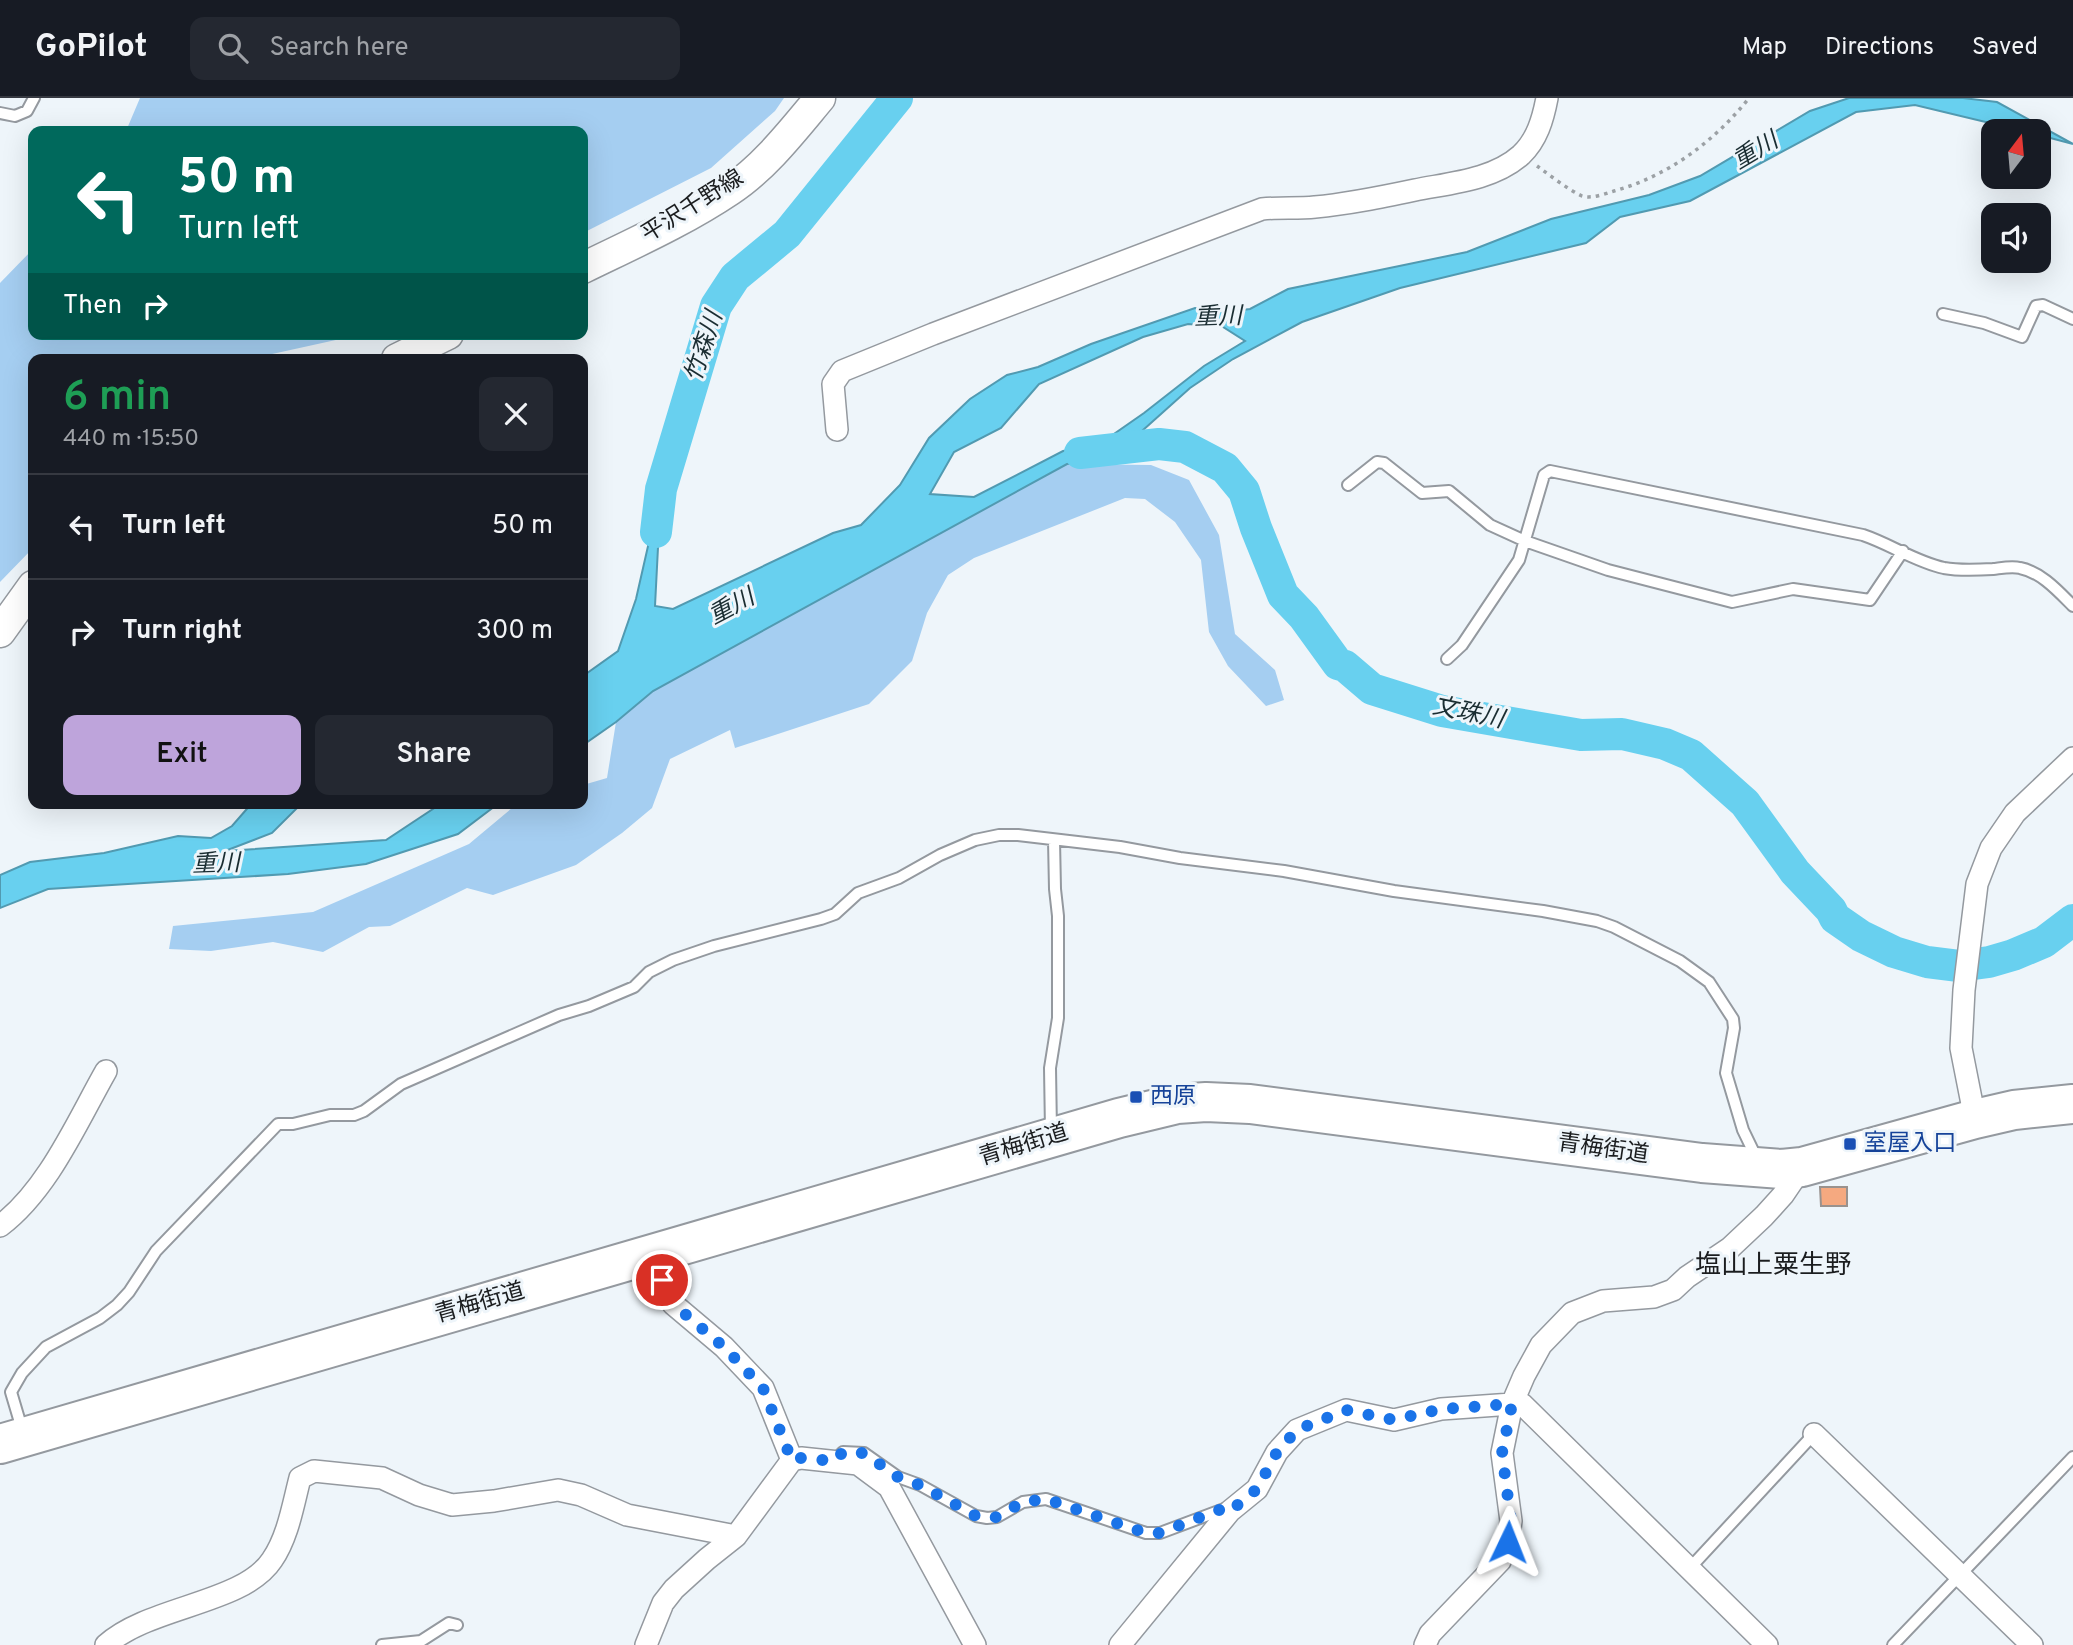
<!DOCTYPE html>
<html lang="en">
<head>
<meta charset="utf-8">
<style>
  body { margin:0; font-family:Overpass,"Noto Sans JP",sans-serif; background:#242831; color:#f1f3f6; height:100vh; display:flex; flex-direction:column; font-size:26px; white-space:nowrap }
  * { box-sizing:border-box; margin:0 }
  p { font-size:23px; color:#9ea1a6 }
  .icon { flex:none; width:38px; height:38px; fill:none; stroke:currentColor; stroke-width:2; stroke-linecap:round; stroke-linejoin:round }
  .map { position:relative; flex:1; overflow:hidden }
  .side { position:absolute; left:28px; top:256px; width:560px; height:455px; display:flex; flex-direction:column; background:#171b24; border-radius:14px; box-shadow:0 7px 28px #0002 }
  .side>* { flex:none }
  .guide { position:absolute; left:28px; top:28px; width:560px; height:214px; border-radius:14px; box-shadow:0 7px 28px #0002; background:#00695c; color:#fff; overflow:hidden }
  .needle { width:46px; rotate:16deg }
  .controls { position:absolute; left:1981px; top:21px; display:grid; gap:14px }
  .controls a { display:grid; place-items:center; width:70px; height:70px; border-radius:14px; background:#171b24; box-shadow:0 7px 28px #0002; font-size:35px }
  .pin { position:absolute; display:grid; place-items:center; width:60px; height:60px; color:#fff; margin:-30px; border:4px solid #fff; border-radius:50%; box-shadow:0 2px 7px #0007 }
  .me { position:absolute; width:77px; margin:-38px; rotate:2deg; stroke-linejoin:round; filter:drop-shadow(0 0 5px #0008) }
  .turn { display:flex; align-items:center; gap:24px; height:147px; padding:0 35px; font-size:32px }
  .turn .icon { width:91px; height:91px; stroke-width:2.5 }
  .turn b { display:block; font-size:49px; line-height:60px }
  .then { display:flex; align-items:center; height:66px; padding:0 35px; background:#0003; gap:14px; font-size:26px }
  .round { display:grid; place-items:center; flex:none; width:74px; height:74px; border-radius:14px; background:#242831 }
  .headline { display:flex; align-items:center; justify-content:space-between; height:119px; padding:0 35px }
  h1 { font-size:42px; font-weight:600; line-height:52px; color:#1e9e55 }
  .primary-button { display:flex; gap:14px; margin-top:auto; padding:14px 35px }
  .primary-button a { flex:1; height:80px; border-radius:14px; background:#bea4db; color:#111; font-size:28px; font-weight:600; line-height:80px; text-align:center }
  .primary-button a+a { background:#242831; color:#f1f3f6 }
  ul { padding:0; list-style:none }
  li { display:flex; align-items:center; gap:21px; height:105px; padding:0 35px; border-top:2px solid #363941 }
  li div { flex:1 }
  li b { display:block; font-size:26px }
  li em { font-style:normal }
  header { display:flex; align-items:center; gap:42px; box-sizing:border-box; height:98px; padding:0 35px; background:#171b24; border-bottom:2px solid #363941 }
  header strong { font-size:33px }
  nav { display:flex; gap:38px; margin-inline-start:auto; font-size:24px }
  .search { width:490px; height:63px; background:#242831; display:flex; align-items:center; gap:18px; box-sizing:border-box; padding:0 24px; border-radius:14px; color:#9ea1a6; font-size:26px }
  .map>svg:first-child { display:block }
</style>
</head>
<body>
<header>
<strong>GoPilot</strong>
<div class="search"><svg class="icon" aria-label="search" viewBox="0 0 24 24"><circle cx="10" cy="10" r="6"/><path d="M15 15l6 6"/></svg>Search here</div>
<nav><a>Map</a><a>Directions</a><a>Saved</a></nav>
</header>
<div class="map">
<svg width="2073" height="1547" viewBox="0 0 2073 1547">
  <rect width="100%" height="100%" fill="#eef5fa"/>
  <path fill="#a5cef1" d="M140,0H784L775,13L711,70L583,135V33H126Z
    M33,151V236H363L249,261H33V450L0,484V185Z
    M1067,366L1151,367L1189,382L1219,437L1235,536L1275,572L1284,602L1266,608L1228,568L1209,534L1201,462L1175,424L1145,401L1125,400L974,460L948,477L927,515L912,563L869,606L735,650L730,632L670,661L652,710L622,735L576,767L493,797L467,790L390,828L369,829L323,854L273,844L211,853L169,851L173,828L313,814L469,746L518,705H583V687L607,680L616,624L653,593Z"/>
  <path fill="#68d0ef" stroke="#519ab1" stroke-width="2" fill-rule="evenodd" d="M1849,0H1963L1997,4L2073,46L2039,37V33H2023L1915,7L1856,14L1690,103L1620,119L1586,145L1400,190L1302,224L1233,261L1190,290L1114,358L1067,366L653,593L616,624L583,647V578L618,553L636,501L661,391L655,508L673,511L833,435L861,427L900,387L929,340L970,301L1007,277L1038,269L1091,246L1195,210L1226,214L1250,211L1288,191L1467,154L1551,121L1649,97L1700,78L1810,13ZM1188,226L1223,229L1245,243L1204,268L1144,315L1098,347L1063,353L974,399L930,396L954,354L1001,330L1039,286L1143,239Z
    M252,705H305L300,707L272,735L225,753L386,742L442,705H499L458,736L366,766L288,776L48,791L0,810V777L30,764L104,755L178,738L211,740L232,728Z"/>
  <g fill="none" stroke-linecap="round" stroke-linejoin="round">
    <path stroke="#68d0ef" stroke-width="32" d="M1080,355L1159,346L1185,349L1225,370L1244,393L1256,430L1283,497L1304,519L1338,566L1345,568L1372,591L1442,613L1581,637L1622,636L1665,646L1691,657L1745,705L1795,774L1831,812L1835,820L1861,838L1894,854L1927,864L1959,868L1989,864L2013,857L2044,844L2073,822
      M656,434L661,391L716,208L735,179L787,136L897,0"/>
  </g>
  <path fill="#f5a980" stroke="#99928e" stroke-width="2" d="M1820,1089H1847V1108H1821Z"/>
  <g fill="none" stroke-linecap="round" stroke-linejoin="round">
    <g stroke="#94999f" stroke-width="14">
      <path id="lane" d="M0,15L15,18L27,13L34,0
        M1943,216L1984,225L2022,239L2036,208L2043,207L2073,221
        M1348,387L1377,364L1384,365L1422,395L1449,393L1490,427L1525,443L1608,472L1732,504L1793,491L1870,502L1903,453
        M1447,561L1462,547L1519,462L1544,377L1550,373L1863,437C1890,446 1916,464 1944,470C1960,473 1977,472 1993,471C2002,470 2012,468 2020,470C2041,474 2058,493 2073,508
        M1051,1033L1050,970L1058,920V818L1055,791L1054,742
        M22,1331L11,1294L22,1275L46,1249L100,1220L117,1207L129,1194L156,1153L278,1026H293L330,1017H354L364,1013L401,986L559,917L589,908L634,889L649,874L673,862L714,848L821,821L835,816L858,795L899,780L940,757L975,742L999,737H1018L1120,749L1180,760L1284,773L1394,793L1543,813L1597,823L1614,829L1680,863L1709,884L1733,921L1734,930L1726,975L1743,1032L1757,1061
        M834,1363L843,1354L864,1355L898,1379L920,1387L976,1418L987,1420L997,1419L1023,1404L1046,1401L1146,1435H1160L1224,1411L1229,1412
        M1690,1470L1814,1336
        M382,1547L421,1543L449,1525L457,1527
        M1893,1547L2073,1359"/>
    </g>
    <g stroke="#94999f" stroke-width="24">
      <path id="street" d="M837,332L833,286L842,273L933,236L1262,111C1280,109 1298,111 1315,109C1349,106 1382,99 1415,92C1450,85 1493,82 1521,57C1537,42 1543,21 1547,0
        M1975,1021L1961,950L1964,892L1977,786L1991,750L2015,715L2073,660
        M0,1128C48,1092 77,1024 106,973
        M650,1157L673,1206L724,1249L763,1290L792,1362
        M1814,1336L2032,1547
        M106,1547C149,1508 243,1506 272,1462C288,1439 293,1407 300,1380L314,1373L382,1380L419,1397L452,1407L494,1403L558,1392L581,1397L627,1417L736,1438
        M646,1547L663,1505L674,1491L707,1461L736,1438L792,1362L801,1360L858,1366L889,1389L975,1547
        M1120,1547L1230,1413L1257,1391L1277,1354L1297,1332L1346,1312L1394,1322L1441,1311L1512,1306H1522L1767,1547
        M1425,1547L1430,1536L1500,1463L1508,1444L1511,1423L1502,1355L1512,1306L1524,1278L1541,1247L1572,1215L1603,1203L1654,1199L1673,1192L1687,1179L1730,1150L1764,1118L1783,1097L1802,1069"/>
    </g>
    <g stroke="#94999f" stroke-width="33">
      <path id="secondary" d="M583,170C632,146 684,123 730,92C764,70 794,31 820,0
        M397,261L448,236
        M0,534L33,488"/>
    </g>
    <g stroke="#94999f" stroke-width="42">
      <path id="highway" d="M0,1346L1119,1020L1177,1006L1206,1004L1250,1006L1702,1065L1782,1071L1802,1069L1975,1021L2014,1012L2073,1006"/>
    </g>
    <path stroke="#9ca1a5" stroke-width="3.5" stroke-dasharray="3.5 5" stroke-linecap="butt" d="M1537,68C1551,78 1567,91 1582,98C1592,101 1604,96 1614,93C1668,78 1714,44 1749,0"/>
    <use href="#lane" stroke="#fff" stroke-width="10"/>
    <use href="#street" stroke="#fff" stroke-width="21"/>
    <use href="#secondary" stroke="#fff" stroke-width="30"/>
    <use href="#highway" stroke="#fff" stroke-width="38"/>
  </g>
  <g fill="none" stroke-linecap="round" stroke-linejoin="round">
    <path stroke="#1a73e8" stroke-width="12" stroke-dasharray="0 21.6" d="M662,1182L673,1206L724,1249L763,1290L792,1363L801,1360L834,1363L843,1354L864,1355L898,1379L920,1387L976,1418L987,1420L997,1419L1023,1404L1046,1401L1146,1435H1160L1224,1410L1230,1413L1257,1391L1277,1354L1297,1332L1346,1312L1394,1322L1441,1311L1512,1306L1502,1355L1511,1423L1508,1444"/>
  </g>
  <g fill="#1a4fb4" stroke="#eef5fa" stroke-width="2.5">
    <rect x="1129" y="992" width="14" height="14" rx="3.5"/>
    <rect x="1843" y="1039" width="14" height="14" rx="3.5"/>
  </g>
  <g text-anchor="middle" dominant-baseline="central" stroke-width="6" stroke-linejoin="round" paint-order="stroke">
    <g font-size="23" fill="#1b1d1f" stroke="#eef5fa">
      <text transform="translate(693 109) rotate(-32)">平沢千野線</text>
      <text transform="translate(1024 1048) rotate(-17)">青梅街道</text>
      <text transform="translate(1603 1052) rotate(8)">青梅街道</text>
      <text transform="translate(480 1206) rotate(-16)">青梅街道</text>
    </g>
    <g font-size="23" fill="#164399" stroke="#eef5fa" text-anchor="start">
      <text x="1150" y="999">西原</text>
      <text x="1864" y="1046">室屋入口</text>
    </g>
    <g font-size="24" font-style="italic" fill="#1a2d32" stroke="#eef5fa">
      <text transform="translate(1756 54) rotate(-31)">重川</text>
      <text transform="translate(1218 220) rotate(-2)">重川</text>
      <text transform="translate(705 249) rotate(-72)">竹森川</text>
      <text transform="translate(732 510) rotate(-28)">重川</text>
      <text transform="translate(1468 616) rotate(12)">文珠川</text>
      <text transform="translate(216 767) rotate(-2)">重川</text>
    </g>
    <g font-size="26" fill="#1b1d1f" stroke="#eef5fa">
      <text x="1773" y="1168">塩山上粟生野</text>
    </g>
  </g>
</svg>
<div class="controls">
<a><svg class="needle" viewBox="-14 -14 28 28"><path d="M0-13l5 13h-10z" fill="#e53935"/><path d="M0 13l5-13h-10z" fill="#9ea1a6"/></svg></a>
<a><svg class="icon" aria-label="sound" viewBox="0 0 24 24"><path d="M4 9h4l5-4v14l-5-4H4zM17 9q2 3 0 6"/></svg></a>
</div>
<div class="pin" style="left:662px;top:1182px;background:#d93025"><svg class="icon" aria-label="arrive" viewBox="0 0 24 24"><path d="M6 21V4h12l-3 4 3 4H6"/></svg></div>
<svg class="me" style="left:1508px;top:1444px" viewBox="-20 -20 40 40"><path d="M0-17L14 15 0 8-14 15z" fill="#1a73e8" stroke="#fff" stroke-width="4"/></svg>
<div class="guide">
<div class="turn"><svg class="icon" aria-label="left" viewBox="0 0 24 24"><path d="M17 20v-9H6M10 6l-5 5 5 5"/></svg><div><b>50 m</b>Turn left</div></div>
<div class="then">Then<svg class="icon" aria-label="right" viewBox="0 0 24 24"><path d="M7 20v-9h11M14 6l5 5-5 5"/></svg></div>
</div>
<section class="side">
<div class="headline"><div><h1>6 min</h1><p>440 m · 15:50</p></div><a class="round"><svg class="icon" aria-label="close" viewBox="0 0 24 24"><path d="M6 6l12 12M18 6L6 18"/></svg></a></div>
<ul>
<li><svg class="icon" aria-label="left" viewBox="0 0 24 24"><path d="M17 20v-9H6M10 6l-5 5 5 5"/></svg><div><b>Turn left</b></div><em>50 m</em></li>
<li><svg class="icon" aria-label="right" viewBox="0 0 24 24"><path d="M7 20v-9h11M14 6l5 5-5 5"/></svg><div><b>Turn right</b></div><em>300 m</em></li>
</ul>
<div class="primary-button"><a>Exit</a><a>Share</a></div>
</section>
</div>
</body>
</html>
